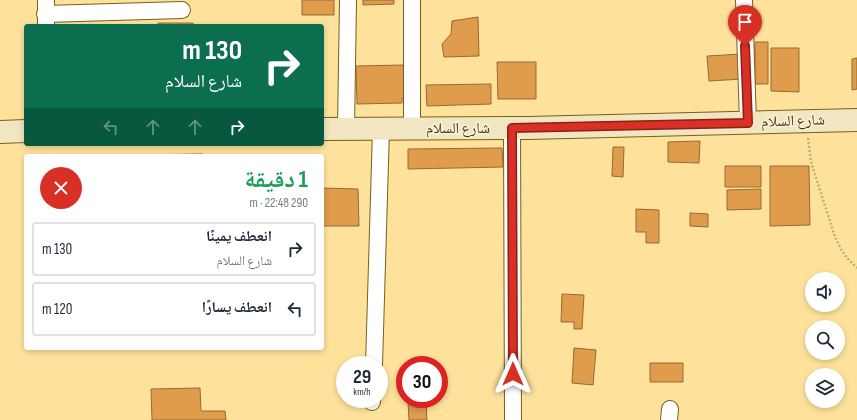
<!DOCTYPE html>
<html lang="ar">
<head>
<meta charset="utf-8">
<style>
  body { margin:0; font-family:"Sofia Sans Condensed","Noto Naskh Arabic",sans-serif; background:#f6f6f7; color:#1f2937; direction:rtl; height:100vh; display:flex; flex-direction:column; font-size:15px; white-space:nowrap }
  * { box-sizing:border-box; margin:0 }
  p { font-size:13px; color:#747a83 }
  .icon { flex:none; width:22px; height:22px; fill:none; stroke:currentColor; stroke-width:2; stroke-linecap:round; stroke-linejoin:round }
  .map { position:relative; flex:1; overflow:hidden; direction:ltr }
  .side { position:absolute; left:24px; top:154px; width:300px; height:196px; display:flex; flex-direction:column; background:#fff; border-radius:4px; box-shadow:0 2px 6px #0003; direction:rtl }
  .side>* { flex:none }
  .banner { position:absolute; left:24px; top:24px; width:300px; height:122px; border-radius:4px; box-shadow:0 2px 6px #0003; direction:rtl; background:#0b6e4f; color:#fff; overflow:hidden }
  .controls { position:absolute; left:805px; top:272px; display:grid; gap:8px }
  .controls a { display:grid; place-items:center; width:40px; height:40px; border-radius:50%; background:#fff; box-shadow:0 2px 6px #0003; font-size:20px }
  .speed { position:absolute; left:336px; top:356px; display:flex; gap:8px; font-size:20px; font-weight:700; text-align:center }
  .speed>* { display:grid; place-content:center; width:52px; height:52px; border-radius:50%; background:#fff; box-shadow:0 2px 6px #0003; line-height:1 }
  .speed small { font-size:10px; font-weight:400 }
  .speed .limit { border:6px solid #d22; background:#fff; color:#111 }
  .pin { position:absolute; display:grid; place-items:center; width:34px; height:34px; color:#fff; margin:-41px -17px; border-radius:50% 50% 50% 0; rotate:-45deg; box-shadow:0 0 4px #0007 }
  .pin .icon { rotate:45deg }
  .me { position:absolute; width:44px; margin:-22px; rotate:0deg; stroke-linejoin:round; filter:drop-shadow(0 0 3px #0008) }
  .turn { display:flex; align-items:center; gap:14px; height:84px; padding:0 16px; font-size:18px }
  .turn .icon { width:52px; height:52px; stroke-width:2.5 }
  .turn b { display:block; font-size:28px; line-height:34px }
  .lanes { display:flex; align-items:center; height:38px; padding:0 16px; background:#0003; justify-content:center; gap:20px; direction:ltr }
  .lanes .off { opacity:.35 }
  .round { display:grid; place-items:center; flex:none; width:42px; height:42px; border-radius:21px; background:#f6f6f7 }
  .headline { display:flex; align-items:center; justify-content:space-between; height:68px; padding:0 16px }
  h1 { font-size:24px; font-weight:700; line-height:30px; color:#1e9e55 }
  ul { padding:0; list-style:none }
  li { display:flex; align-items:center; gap:12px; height:54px; margin:0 8px 6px; padding:0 8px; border:2px solid #e0e1e3; border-radius:4px }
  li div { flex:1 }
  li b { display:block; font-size:15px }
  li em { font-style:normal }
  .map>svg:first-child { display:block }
</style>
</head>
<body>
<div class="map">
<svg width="857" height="420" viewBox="0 0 857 420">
  <rect width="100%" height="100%" fill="#fee29c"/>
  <path fill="#de9c4c" stroke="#986a32" d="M302,0H334V15H302Z
    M363,0H394V4L363,5Z
    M478,17L479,56L444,57L442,44L451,34L452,21Z
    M158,23H193V26H158Z
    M755,42H768V84H755Z
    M771,48H799V92L771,91Z
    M741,54L743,79L709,81L707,56Z
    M857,58V89L852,90V59Z
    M497,62H536V99H498Z
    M403,65L404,72H407V98H402V103L357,104L356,66Z
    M491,84V104L427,106L426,85Z
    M700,141L699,163L668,162V142Z
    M613,147H624L623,177L612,176Z
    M502,148L503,167L408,169V149Z
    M203,154V156H74Z
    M725,166H761V187H725Z
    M770,166H809L810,225L770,226Z
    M322,188L358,189L359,226H322Z
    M761,189V209L727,210V190Z
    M636,209L659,210V243H646V232H636Z
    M690,213L708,214V227L690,226Z
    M562,294L584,295L582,329H574V322H561Z
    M574,348L596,350L593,385L572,383Z
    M650,363H683V382H650Z
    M200,388L201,411H225L226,420H152L151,389Z
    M408,401H426L427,420H409Z"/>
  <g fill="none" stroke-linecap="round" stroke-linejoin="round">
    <g stroke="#786016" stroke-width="18">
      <path id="street" d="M46,0V26
        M744,0L748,123
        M45,14L182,10
        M412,128V0
        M512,128L513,420
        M346,129L348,0
        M374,365L381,129
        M372,402V399
        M669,420L670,409"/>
    </g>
    <g stroke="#786016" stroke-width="24">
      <path id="secondary" d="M322,129L528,128L857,120
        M0,132L26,131"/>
    </g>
    <path stroke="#c3ad74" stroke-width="2.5" stroke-dasharray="2 2" stroke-linecap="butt" d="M808,138L811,162L835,237L842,251L847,258L857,268"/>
    <use href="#street" stroke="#fff" stroke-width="16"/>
    <use href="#secondary" stroke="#f2e6c2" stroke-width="22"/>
  </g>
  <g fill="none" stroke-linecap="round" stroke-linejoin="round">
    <g stroke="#8d1f18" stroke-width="10">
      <path id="route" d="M513,374L512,128L748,123L745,46"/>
    </g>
    <use href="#route" stroke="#d93025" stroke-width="7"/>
  </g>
  <g text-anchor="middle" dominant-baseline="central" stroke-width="3" stroke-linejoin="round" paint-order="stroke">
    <g font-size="15" fill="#43381c" stroke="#fcf1d6">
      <text transform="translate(793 121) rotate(-2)">شارع السلام</text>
      <text x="458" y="128">شارع السلام</text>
    </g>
  </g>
</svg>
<div class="controls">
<a><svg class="icon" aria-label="sound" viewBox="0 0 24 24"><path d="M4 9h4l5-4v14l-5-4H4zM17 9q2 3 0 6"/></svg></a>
<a><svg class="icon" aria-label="search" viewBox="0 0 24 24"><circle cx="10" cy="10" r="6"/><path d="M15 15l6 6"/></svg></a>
<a><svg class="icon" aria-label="layers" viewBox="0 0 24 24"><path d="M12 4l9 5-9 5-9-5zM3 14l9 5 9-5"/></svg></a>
</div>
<div class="speed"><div>29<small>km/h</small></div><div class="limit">30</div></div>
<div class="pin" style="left:745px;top:46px;background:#d93025"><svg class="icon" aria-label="arrive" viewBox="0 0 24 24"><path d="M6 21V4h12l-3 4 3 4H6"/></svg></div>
<svg class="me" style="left:513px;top:374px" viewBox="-20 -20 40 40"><path d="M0-17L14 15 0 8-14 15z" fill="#d93025" stroke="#fff" stroke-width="4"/></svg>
<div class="banner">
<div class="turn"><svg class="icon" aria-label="right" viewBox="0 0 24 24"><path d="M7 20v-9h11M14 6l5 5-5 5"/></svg><div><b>130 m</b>شارع السلام</div></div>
<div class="lanes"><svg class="icon off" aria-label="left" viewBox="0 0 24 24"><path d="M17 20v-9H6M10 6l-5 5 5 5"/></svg><svg class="icon off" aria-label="ahead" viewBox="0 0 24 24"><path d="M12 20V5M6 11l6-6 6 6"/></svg><svg class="icon off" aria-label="ahead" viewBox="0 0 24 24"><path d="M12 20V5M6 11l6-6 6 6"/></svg><svg class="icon" aria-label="right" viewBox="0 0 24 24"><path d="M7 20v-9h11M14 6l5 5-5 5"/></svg></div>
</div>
<section class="side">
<div class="headline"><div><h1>1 دقيقة</h1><p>290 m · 22:48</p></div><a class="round" style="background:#d93025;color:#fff"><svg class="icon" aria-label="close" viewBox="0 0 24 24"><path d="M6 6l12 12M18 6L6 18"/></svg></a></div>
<ul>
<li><svg class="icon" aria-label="right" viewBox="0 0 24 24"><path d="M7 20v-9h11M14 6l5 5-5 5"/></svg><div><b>انعطف يمينًا</b><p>شارع السلام</p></div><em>130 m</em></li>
<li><svg class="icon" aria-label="left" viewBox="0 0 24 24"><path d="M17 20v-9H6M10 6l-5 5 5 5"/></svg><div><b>انعطف يسارًا</b></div><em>120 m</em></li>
</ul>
</section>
</div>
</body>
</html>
